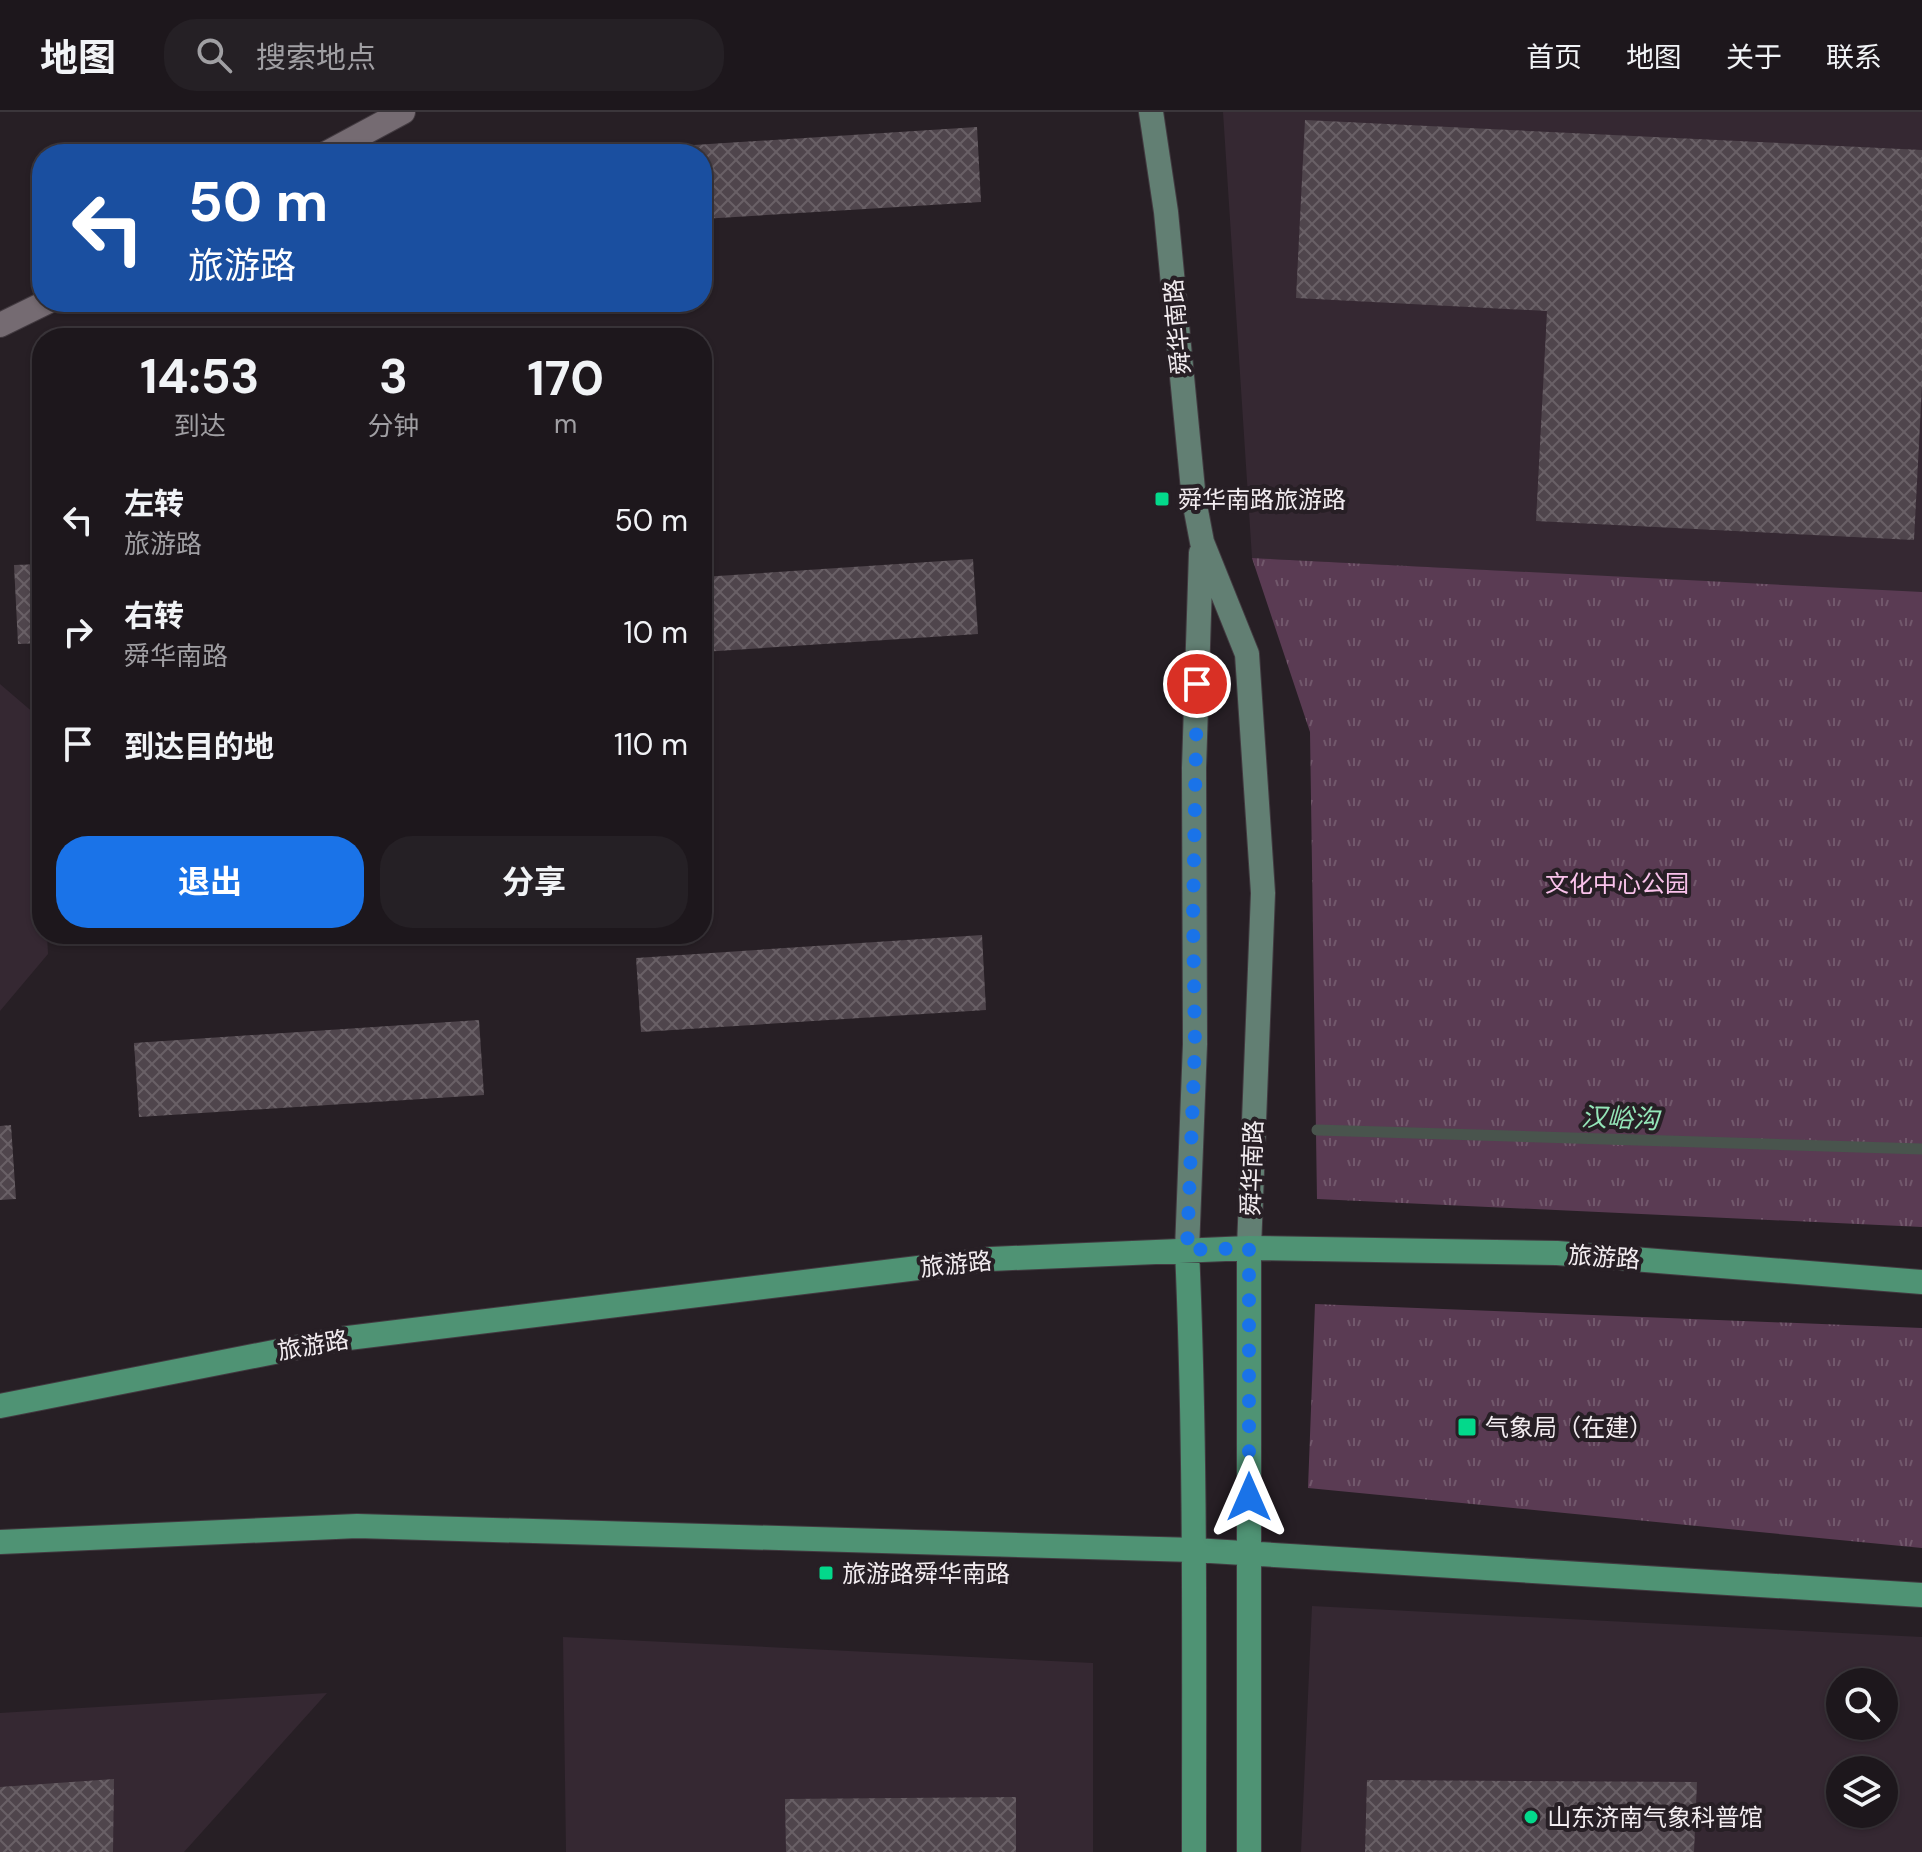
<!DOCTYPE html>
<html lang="zh">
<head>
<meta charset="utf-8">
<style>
  body { margin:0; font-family:"DM Sans","Noto Sans SC",sans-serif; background:#252025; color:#f1f3f6; height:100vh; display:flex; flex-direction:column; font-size:30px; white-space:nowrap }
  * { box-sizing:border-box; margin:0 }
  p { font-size:26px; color:#a09fa3 }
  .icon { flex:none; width:44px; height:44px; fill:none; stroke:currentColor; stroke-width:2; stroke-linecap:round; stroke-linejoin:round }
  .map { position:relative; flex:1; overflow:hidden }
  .details { position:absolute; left:32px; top:216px; width:680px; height:616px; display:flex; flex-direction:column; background:#1d171c; border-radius:32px; box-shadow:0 2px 6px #0004,0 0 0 2px #3b363b }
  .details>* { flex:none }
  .banner { position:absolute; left:32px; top:32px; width:680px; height:168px; border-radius:32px; box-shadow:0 2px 6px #0004,0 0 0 2px #3b363b; background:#1a4fa0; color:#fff; overflow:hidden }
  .buttons { position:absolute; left:1826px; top:1556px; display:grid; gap:16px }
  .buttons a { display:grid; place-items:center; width:72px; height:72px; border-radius:50%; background:#1d171c; box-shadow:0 2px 6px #0004,0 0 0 2px #3b363b; font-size:40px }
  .pin { position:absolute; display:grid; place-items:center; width:68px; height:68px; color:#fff; margin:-34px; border:4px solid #fff; border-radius:50%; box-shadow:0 2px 8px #0007 }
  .me { position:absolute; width:88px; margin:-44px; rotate:0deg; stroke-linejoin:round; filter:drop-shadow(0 0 6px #0008) }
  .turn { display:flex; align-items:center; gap:28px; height:168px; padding:0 24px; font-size:36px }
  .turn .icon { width:104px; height:104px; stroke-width:2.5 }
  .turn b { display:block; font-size:56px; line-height:68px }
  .eta { display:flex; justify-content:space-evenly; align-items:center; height:136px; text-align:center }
  .eta b { font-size:48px; font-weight:700; line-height:56px }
  .action { display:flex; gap:16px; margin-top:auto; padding:16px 24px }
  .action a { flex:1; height:92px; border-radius:32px; background:#1a73e8; color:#fff; font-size:32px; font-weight:700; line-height:92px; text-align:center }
  .action a+a { background:#252025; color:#f1f3f6 }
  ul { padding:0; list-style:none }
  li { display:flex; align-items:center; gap:24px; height:112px; padding:0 24px }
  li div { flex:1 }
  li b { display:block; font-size:30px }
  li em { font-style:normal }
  header { display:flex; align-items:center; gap:48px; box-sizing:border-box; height:112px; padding:0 40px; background:#1d171c; border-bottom:2px solid #3b363b }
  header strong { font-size:38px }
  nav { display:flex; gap:44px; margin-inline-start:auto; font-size:28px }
  .search { width:560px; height:72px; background:#252025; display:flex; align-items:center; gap:20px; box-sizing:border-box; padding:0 28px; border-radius:32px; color:#a09fa3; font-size:30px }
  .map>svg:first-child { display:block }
</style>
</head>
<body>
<header>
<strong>地图</strong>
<div class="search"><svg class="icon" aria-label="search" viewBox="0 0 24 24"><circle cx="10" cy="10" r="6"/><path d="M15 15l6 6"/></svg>搜索地点</div>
<nav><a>首页</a><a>地图</a><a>关于</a><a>联系</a></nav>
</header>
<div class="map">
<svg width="1922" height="1740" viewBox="0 0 1922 1740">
  <defs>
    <pattern id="grass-tufts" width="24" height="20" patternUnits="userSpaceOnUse" patternTransform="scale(2)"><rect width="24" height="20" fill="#5a3b53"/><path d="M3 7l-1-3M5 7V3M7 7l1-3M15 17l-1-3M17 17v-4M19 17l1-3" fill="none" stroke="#72586c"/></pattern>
    <pattern id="building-cross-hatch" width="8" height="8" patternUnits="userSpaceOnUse" patternTransform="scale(2)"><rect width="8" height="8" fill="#4f454c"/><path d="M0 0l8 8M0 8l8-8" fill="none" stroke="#696066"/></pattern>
  </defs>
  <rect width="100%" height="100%" fill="#271f25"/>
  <path fill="#352832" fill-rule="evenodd" d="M1223,0H1922V481L1252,446Z
    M0,572L42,608V822H47L48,842L0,899Z
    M1312,1494L1922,1525V1740H1301ZM1840,1570H1884V1614H1840ZM1840,1658H1884V1702H1840Z
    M563,1525L1093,1551V1740H566Z
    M327,1581L184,1740H0V1601Z"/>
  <path fill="url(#grass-tufts)" d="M1252,446L1922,480V1115L1317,1087L1310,620Z
    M1315,1192L1922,1216V1436L1308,1376Z"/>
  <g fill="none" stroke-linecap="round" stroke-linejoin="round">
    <path stroke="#49544d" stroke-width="11" d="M1317,1018L1922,1037"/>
  </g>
  <path fill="url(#building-cross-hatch)" d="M1305,8L1922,38V273L1914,428L1536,409L1547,199L1296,186Z
    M977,15L981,90L702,107V42H631V37Z
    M973,447L978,522L702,540V465Z
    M42,452V531L18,532L14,453Z
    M982,823L986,898L641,920L636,846Z
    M479,908L484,983L139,1005L134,931Z
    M11,1013L16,1087L0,1088V1014Z
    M114,1667L113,1740H0V1675Z
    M1367,1668L1697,1670L1694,1740H1365Z
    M1016,1685V1740H786L785,1687Z"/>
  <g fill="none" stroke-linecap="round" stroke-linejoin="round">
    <g stroke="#423a40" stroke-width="26">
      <path id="tertiary" d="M325,42L403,0
        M0,213L47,190"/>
    </g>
    <g stroke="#423a40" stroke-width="26">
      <path id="secondary" d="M1151,0L1166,100L1194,388L1202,430L1247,542L1263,781L1249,1136
        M1187,1138L1195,932L1194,656L1201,441"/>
    </g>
    <g stroke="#423a40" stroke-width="26">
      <path id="primary" d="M1249,1136V1740
        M1187,1138C1196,1338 1194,1539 1194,1740
        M0,1294L340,1227L991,1147L1249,1136L1557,1141L1922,1170
        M0,1430L357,1414L1194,1438L1922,1483"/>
    </g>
    <use href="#tertiary" stroke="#756b72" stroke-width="24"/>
    <use href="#secondary" stroke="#627f73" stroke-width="24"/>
    <use href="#primary" stroke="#4f9374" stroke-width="24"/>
  </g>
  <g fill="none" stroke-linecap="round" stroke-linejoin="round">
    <path stroke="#1a73e8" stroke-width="14" stroke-dasharray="0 25.2" d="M1197,572L1193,805L1195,932L1187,1138L1249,1136V1385"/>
  </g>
  <g fill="#03d98b" stroke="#271f25" stroke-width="3">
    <rect x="1154" y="379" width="16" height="16" rx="4"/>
    <rect x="1457" y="1305" width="20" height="20" rx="4"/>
    <rect x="818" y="1453" width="16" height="16" rx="4"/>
    <circle cx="1531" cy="1705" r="8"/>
  </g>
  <g text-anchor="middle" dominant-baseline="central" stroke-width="8" stroke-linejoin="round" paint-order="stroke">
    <g font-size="24" fill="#f2ecf0" stroke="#271f25">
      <text transform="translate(1177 215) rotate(-95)">舜华南路</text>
      <text transform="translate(1252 1056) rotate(-88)">舜华南路</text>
      <text transform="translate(1604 1145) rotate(4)">旅游路</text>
      <text transform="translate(956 1152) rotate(-6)">旅游路</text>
      <text transform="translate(313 1233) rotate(-10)">旅游路</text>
    </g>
    <g font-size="24" fill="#f2ecf0" stroke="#271f25" text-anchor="start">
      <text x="1178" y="387">舜华南路旅游路</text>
      <text x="1485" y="1315">气象局（在建）</text>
      <text x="842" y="1461">旅游路舜华南路</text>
      <text x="1547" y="1705">山东济南气象科普馆</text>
    </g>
    <g font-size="24" fill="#f9c2eb" stroke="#271f25">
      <text x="1617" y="771">文化中心公园</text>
    </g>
    <g font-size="26" font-style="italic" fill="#94e6b8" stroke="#271f25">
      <text transform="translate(1620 1006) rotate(2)">汉峪沟</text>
    </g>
  </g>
</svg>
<div class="buttons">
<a><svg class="icon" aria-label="search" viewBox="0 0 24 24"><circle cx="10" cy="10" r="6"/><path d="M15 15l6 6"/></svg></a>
<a><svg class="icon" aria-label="layers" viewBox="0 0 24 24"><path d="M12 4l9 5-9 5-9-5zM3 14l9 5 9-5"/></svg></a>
</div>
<div class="pin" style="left:1197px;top:572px;background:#d93025"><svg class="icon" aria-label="arrive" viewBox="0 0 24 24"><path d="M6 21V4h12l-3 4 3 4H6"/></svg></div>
<svg class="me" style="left:1249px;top:1385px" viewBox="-20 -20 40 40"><path d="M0-17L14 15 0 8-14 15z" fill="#1a73e8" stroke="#fff" stroke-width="4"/></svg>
<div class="banner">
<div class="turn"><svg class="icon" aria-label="left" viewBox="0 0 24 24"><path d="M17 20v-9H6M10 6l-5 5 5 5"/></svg><div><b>50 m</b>旅游路</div></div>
</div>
<section class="details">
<div class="eta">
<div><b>14:53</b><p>到达</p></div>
<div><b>3</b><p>分钟</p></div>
<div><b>170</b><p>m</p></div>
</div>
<ul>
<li><svg class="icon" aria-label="left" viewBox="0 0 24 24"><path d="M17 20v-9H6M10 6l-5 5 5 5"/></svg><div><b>左转</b><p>旅游路</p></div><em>50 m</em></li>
<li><svg class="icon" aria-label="right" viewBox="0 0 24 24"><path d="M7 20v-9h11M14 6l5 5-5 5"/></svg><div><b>右转</b><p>舜华南路</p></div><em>10 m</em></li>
<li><svg class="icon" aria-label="arrive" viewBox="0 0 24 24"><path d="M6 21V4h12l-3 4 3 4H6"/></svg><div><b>到达目的地</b></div><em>110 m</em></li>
</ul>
<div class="action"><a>退出</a><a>分享</a></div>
</section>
</div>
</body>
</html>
